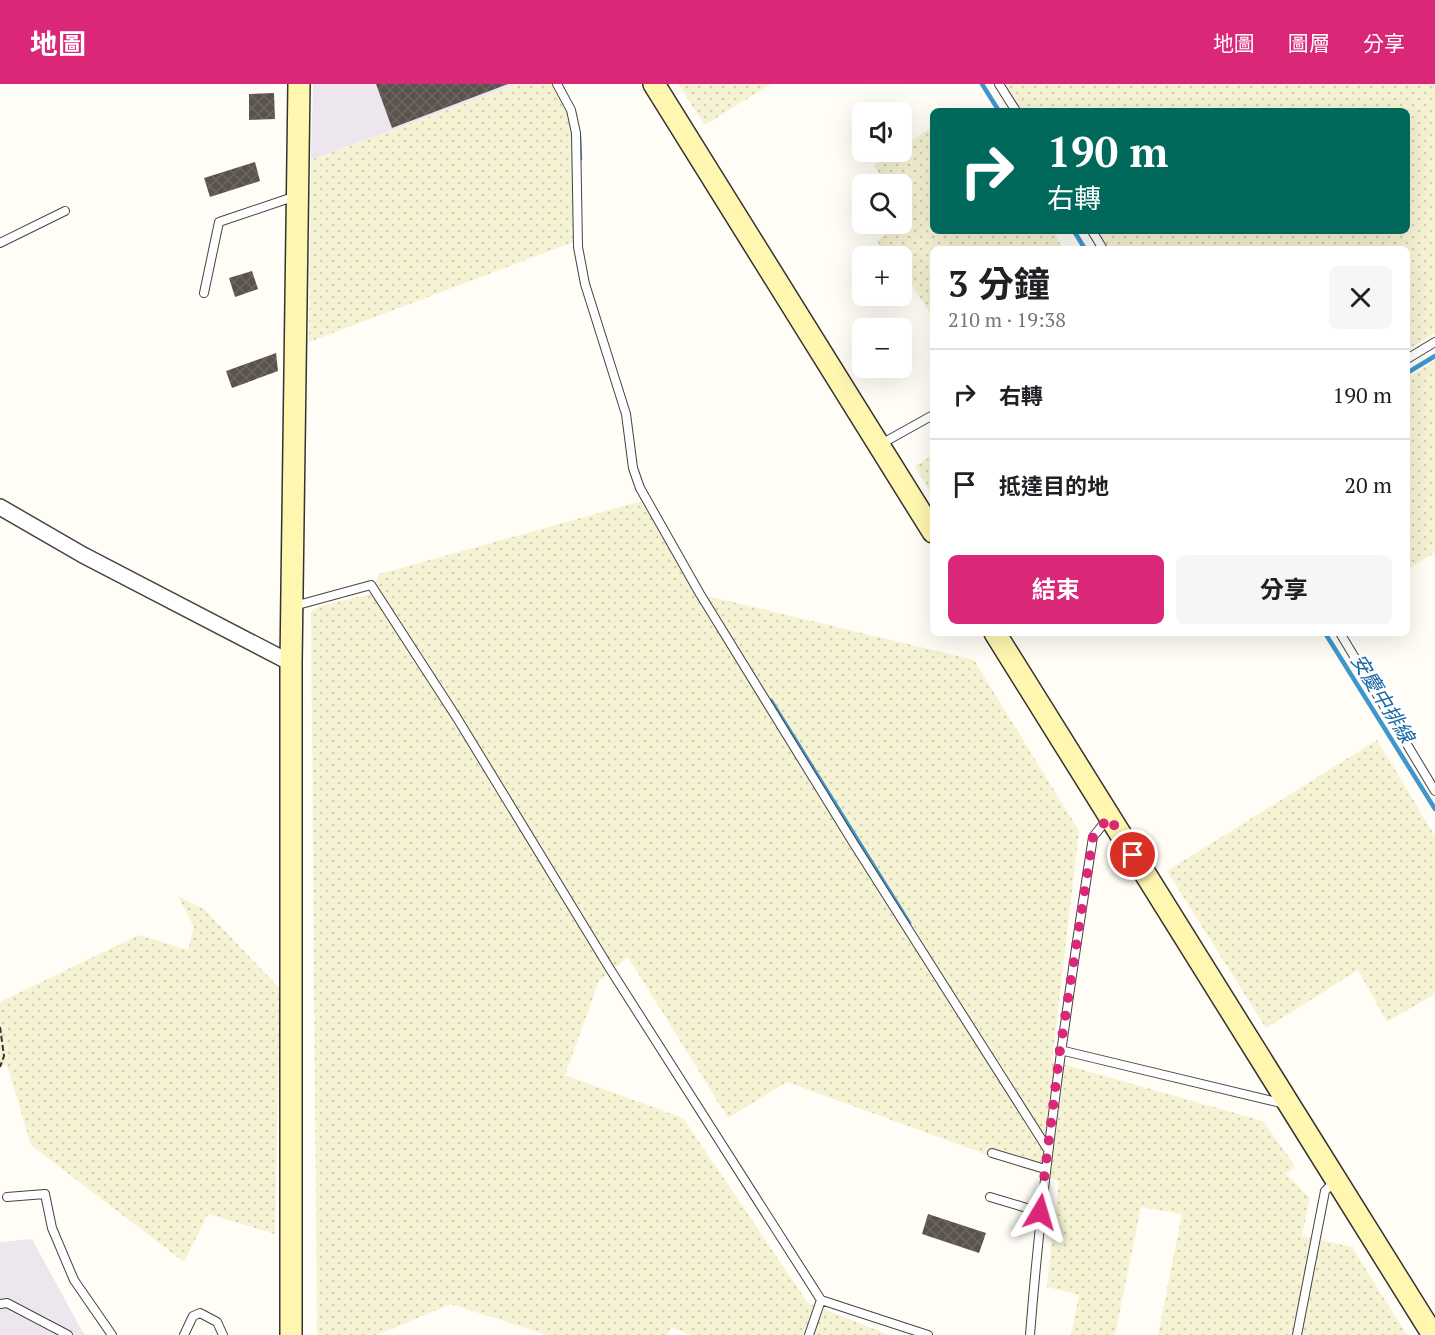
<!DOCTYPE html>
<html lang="zh-TW">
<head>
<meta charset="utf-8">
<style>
  body { margin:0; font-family:"PT Serif","Noto Sans TC",serif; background:#f6f6f6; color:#202124; height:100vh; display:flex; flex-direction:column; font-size:22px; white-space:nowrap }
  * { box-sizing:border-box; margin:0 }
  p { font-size:20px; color:#757577 }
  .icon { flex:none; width:33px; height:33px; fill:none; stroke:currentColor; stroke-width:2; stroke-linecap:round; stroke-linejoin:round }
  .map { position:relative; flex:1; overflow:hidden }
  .side { position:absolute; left:930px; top:162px; width:480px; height:390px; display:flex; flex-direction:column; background:#fff; border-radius:9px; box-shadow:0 6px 24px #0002 }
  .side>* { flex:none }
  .top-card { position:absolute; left:930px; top:24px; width:480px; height:126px; border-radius:9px; box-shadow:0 6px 24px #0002; background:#00695c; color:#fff; overflow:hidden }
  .buttons { position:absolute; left:852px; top:18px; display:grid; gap:12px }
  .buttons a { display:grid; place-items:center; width:60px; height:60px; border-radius:9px; background:#fff; box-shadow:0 6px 24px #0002; font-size:30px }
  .pin { position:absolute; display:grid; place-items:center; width:51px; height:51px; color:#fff; margin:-26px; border:3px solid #fff; border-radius:50%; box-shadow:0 2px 6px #0007 }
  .me { position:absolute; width:66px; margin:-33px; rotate:7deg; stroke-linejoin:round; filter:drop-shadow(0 0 4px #0008) }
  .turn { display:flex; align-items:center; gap:21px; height:126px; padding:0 18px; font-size:27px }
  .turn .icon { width:78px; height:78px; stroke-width:2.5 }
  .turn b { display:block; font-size:42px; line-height:51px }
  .round { display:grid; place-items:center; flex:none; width:63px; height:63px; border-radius:9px; background:#f6f6f6 }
  .overview { display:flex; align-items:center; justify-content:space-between; height:102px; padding:0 18px }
  h1 { font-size:36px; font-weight:700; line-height:45px }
  .button { display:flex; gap:12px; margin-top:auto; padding:12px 18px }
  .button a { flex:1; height:69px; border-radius:9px; background:#db2777; color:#fff; font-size:24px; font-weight:700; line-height:69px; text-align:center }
  .button a+a { background:#f6f6f6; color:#202124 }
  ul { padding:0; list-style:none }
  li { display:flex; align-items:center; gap:18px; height:90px; padding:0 18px; border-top:2px solid #e0e0e0 }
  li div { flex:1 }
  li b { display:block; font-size:22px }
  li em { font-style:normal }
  header { display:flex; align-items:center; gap:36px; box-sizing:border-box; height:84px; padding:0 30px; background:#db2777; color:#fff }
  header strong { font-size:28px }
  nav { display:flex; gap:33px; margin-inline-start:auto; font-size:21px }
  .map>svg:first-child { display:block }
</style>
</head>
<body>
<header>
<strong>地圖</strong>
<nav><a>地圖</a><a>圖層</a><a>分享</a></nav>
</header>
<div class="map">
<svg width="1435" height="1251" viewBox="0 0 1435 1251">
  <defs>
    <pattern id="farmland-dots" width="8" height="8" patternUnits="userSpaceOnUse" patternTransform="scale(1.5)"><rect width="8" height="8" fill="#f6f3d4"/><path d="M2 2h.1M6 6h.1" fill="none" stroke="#d2cfb5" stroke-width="1.8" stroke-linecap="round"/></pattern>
    <pattern id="building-cross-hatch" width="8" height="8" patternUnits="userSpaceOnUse" patternTransform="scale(1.5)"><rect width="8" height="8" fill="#5a524d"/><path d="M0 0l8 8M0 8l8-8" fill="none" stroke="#6d6662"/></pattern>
  </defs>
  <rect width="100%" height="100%" fill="#fffdf5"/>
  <path fill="#eee6ef" d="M313,0H518L311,76Z
    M32,1155L82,1247L86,1251H0V1158Z"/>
  <path fill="url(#farmland-dots)" d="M518,0H555L568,26L574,58L576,157L309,258L311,76Z
    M678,0H771L705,41Z
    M1002,0H1435V249L1407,266V165H1103L1092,147H1407V27H1019Z
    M933,42V147H1053L1063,165H933V234L913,202L902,190V172H886L877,157L905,134L902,128V100H885L874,81L894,68H902V63Z
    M1435,277V468L1407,486V294Z
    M933,371V412L915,382Z
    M642,417L699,510L974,576L1079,747L1052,977L1263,1037L1295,1082L1286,1090L1310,1114L1302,1152L1352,1163L1407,1251H1158L1182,1130L1141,1123L1115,1251H1071L1079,1211L1047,1203L1059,1097L787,998L728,1034L628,873L599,897L565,991L683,1034L808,1219L889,1251H691L671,1243L667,1251H547L451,1220L377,1251H317L311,528L319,522L371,510L379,490Z
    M1377,656L1435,752V910L1387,938L1358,886L1266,944L1167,787Z
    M178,812L205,826L280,905L275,1150L208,1130L184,1178L31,1061L7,981L0,982V918L139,851L188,866L194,843Z"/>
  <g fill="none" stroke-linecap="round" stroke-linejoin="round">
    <path stroke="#3f96cf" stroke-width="4.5" d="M982,0L999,27
      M579,53L580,75
      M1074,147L1085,165
      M1407,289L1435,272
      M1325,549L1435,725
      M771,617L909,839"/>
  </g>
  <path fill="url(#building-cross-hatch)" d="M376,0H508L392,44Z
    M274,9L275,35L249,36V10Z
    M255,78L260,97L210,113L204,94Z
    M252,187L258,205L235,213L229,194Z
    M276,269L278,287L232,304L226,287Z
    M928,1130L986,1149L979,1169L922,1150Z"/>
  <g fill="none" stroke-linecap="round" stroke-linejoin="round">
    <g stroke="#444" stroke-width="10">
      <path id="lane" d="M557,0L571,26L576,49L578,163L585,200L626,330L633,384L640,404L700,510L854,760L1047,1064
        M999,0L1016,27
        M1092,147L1103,165
        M0,159L65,127
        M204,209L219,138L296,112
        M1407,275L1435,258
        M881,360L933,331
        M294,522L371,501L457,634L610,885L821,1216L928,1251
        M1340,549L1435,707
        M1060,966L1285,1020
        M992,1069L1045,1085
        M7,1113L45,1110L52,1144L74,1196L112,1251
        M990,1113L1040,1128
        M0,1220L7,1219L68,1251
        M184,1251L193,1232L200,1229L217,1238L223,1251
        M809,1251L821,1216
        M1030,1251C1043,1084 1067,919 1093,753L1108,734
        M1297,1251L1325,1107L1335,1097"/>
    </g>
    <g stroke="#444" stroke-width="18">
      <path id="street" d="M0,423L83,471L291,579"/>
    </g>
    <g stroke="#333" stroke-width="24">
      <path id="secondary" d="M654,0L933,448
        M995,549L1433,1251
        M291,1251V579L299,0"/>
    </g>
    <path stroke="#333" stroke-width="2" stroke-dasharray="6 3" stroke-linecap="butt" d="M0,943L4,972L0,983"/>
    <use href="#lane" stroke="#fff" stroke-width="8"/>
    <use href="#street" stroke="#fff" stroke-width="15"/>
    <use href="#secondary" stroke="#fff6b0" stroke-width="21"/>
  </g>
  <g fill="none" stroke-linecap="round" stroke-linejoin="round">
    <path stroke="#db2777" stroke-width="10" stroke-dasharray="0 18" d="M1040,1128L1060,966L1093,753L1109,733L1133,771"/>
  </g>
  <g text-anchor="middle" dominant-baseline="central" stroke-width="6" stroke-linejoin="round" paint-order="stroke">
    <g font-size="20" font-style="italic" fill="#1768a6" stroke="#fff">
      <text transform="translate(1383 614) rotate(58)">安慶中排線</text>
    </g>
  </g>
</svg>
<div class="buttons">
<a><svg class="icon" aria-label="sound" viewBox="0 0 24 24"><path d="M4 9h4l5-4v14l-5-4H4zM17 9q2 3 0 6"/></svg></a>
<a><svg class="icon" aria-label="search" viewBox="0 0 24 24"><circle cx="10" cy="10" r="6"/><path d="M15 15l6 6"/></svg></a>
<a>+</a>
<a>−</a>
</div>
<div class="pin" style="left:1133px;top:771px;background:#d93025"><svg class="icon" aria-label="arrive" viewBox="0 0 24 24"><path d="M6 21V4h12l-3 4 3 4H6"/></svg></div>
<svg class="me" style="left:1040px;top:1128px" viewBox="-20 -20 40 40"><path d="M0-17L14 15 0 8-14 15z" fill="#db2777" stroke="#fff" stroke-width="4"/></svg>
<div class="top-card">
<div class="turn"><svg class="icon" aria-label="right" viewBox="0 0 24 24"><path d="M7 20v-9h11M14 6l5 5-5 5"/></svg><div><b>190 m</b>右轉</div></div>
</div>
<section class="side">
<div class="overview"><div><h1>3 分鐘</h1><p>210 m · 19:38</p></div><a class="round"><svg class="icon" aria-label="close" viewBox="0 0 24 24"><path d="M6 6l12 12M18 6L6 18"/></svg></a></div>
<ul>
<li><svg class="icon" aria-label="right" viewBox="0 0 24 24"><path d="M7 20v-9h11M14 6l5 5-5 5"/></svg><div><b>右轉</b></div><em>190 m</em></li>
<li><svg class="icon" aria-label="arrive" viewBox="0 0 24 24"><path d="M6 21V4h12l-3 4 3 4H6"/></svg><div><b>抵達目的地</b></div><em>20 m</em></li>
</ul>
<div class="button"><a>結束</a><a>分享</a></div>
</section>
</div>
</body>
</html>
